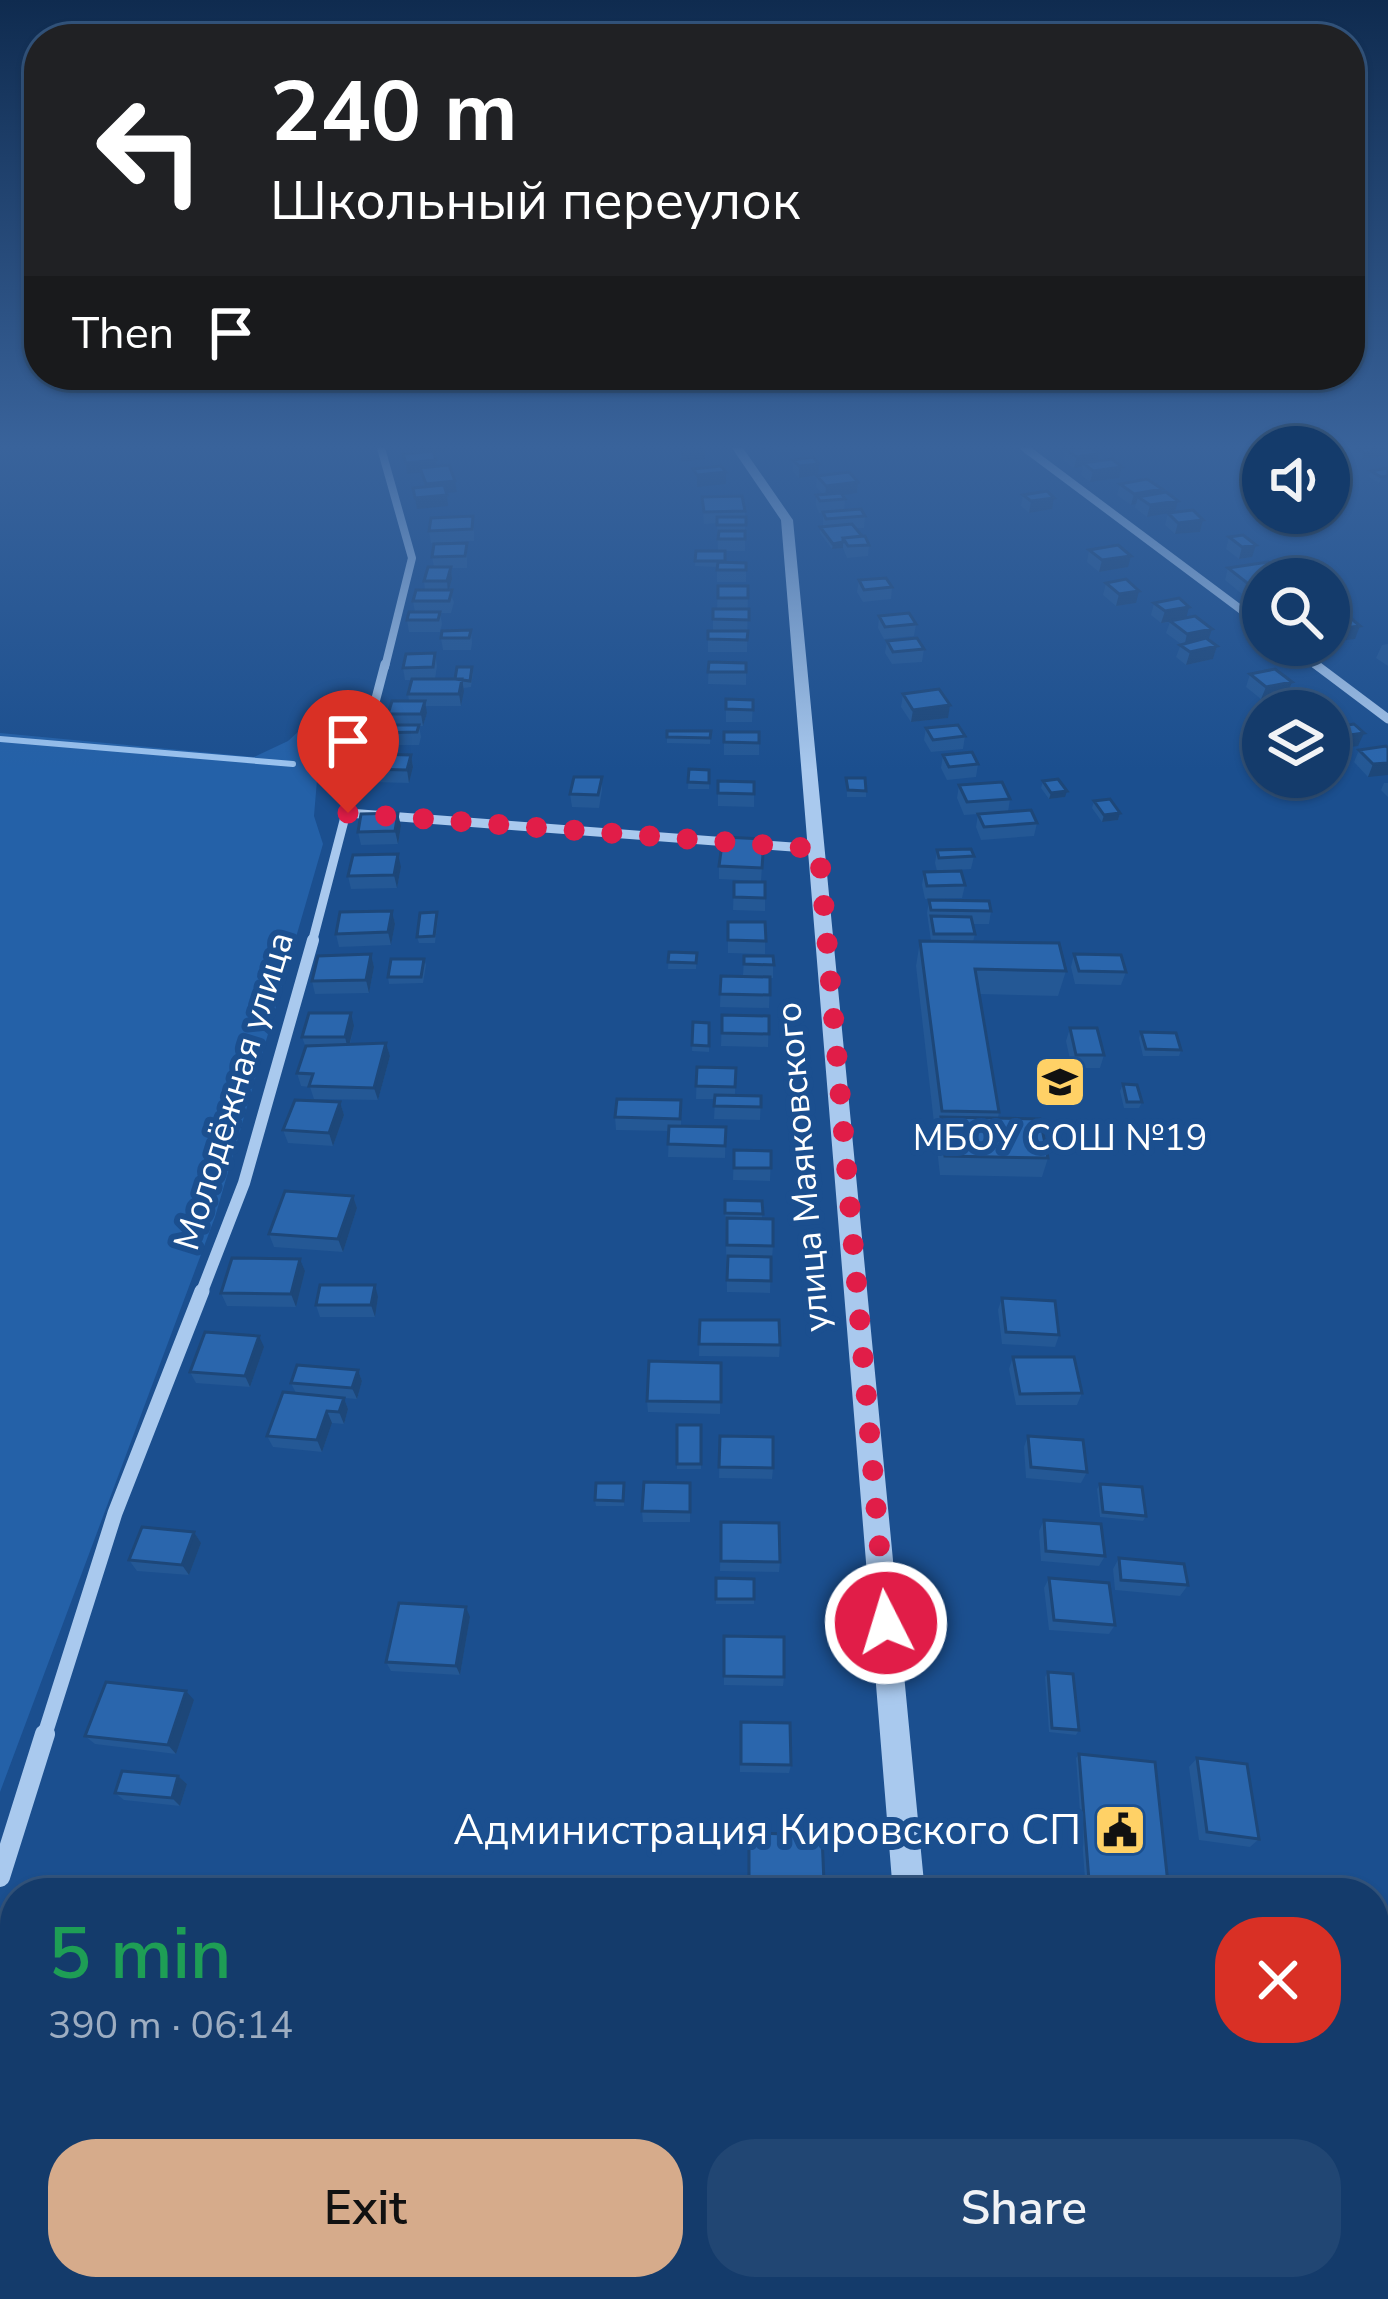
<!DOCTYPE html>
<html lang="en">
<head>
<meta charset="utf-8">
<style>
  body { margin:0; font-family:"Nunito Sans",sans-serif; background:#214673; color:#f1f3f6; height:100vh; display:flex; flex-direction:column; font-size:45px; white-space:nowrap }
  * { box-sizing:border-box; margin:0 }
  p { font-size:39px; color:#9dadc1 }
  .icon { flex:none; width:66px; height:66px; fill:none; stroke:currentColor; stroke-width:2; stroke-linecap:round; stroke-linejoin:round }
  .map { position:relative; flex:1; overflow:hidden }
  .drawer { position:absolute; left:0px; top:1878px; width:1389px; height:423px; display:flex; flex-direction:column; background:#143b6b; border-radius:48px 48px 0 0; box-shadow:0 3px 9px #0004,0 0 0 3px #33557e }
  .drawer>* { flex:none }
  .banner { position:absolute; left:24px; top:24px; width:1341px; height:366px; border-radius:48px; box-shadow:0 3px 9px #0004,0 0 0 3px #33557e; background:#202124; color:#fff; overflow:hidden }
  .fabs { position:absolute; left:1242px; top:426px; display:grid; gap:24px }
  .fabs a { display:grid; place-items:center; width:108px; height:108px; border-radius:50%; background:#143b6b; box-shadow:0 3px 9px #0004,0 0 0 3px #33557e; font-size:60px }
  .pin { position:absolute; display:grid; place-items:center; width:102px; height:102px; color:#fff; margin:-123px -51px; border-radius:50% 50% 50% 0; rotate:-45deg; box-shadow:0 0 12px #0007 }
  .pin .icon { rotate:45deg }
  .me { position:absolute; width:132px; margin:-66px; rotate:355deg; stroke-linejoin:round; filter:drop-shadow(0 0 9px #0008) }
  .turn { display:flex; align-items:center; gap:42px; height:252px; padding:0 48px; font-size:54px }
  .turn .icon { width:156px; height:156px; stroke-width:2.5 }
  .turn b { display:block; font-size:84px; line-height:102px }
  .then { display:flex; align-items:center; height:114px; padding:0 48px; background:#0003; gap:24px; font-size:45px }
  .round { display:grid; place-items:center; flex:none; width:126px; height:126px; border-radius:48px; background:#214673 }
  .head { display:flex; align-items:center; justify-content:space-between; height:204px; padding:0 48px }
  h1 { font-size:72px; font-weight:600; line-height:90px; color:#1e9e55 }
  .primary-button { display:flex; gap:24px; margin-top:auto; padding:24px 48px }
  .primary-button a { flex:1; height:138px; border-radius:48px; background:#d6ab8b; color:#111; font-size:48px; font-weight:600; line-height:138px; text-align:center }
  .primary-button a+a { background:#214673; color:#f1f3f6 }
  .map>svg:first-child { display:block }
</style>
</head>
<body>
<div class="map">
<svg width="1388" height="2299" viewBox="0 0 1388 2299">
  <rect width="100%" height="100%" fill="#1b4f8f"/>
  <path fill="#2461a8" d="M323,709L314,816L323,844L215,1217L0,1792V733L254,757L288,741Z"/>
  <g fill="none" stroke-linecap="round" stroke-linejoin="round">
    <path stroke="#9cc4f0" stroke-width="6" d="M0,739L293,764"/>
    <path stroke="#a9c9ee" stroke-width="8" d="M381,448L412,558L385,667
      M1025,448L1263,626
      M1289,645L1319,667"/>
    <path stroke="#a9c9ee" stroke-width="9" d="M1315,664L1388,719
      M348,813L819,849
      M312,943L385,664"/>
    <path stroke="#a9c9ee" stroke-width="12" d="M201,1294L244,1183L313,940"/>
    <path stroke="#a9c9ee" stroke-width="15" d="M44,1737L115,1513L202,1291"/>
    <path stroke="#a9c9ee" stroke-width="20" d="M0,1877L45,1734
      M1374,2181L1388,2184"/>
    <path fill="#a9c9ee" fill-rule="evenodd" d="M732,448H743L793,520L925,1893H893L781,520Z
      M927,2286H963L964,2299H928Z"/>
  </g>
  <path fill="#245895" d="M775,448H809V453L778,452Z
    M1062,448H1091L1099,453L1097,461L1122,467L1119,478L1090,482L1081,475L1083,467L1074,468L1063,460L1065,451Z
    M1349,448H1382L1386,450L1384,456L1362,459L1348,450Z
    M793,460L818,475L799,478L793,471Z
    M1388,468L1379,483L1369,477L1371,471Z
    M817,476L858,482L857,493L843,495L845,499L844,511L865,516L864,528H856L869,545L868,556L847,558L843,548L832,549L820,533V527H823V512L819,513L816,506V495L823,494L816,487Z
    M1120,484L1160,493L1178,501L1175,512L1203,520L1200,532L1175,534L1165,525L1168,513L1147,517L1135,508L1136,504L1131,505L1117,495Z
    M1023,495L1052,509L1029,513L1021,506Z
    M702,497L745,511V551H718L717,523L704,524Z
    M474,528V541L431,543L429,531Z
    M1243,535L1252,557L1239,559L1226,549L1229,537Z
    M467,543V568H451L452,579L449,590L454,602L451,613H440L442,624L440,632H409L407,620L415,612L413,601L425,590L424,581L434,567L432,557Z
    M1089,550L1128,567L1099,572L1087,562Z
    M696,551L725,562L746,563V582H717V567L695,566Z
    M1228,568L1290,579L1247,598L1225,580Z
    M859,580L892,587L891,599L863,602L857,592Z
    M1106,583L1136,603L1116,606L1103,595Z
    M718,586H748L747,652H708V631H713V609H717Z
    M1154,603L1186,617L1217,646L1213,659L1186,665L1176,657L1181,644L1166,633L1170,622L1161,623L1151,615Z
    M879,616L916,624L914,636L884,639L878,628Z
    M471,630L472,643L471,650H443L441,638Z
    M887,641L924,649L922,662L892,664L885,653Z
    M1388,644V666L1376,658L1382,645Z
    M435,653L437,666L435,679H455L473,673L471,687L464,688L461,706H425L427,713L423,726H419L421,737L419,745H381L378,733L390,725L388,714L409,701L408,694L412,680H405L403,668Z
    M709,662L746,663V685L708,684Z
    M1250,674L1287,694L1261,699L1246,687Z
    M903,694L948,718L911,722L901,707Z
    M726,699L753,700L752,722H726Z
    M926,728L965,736L963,749L931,752L924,740Z
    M667,731H711L710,744L667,743Z
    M724,732H759V755H724Z
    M1386,746L1368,777L1354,762L1359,750Z
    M411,755L413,767L409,783L371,782L368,769Z
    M943,755L978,764L976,777L947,780L941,768Z
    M689,769L709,770V789H688Z
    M602,777V790L599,808L572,807L570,794Z
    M846,778L866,791V797H847Z
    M718,781L754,782V807L718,806Z
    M1043,781L1065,797L1049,799L1041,788Z
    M1384,783H1388V797L1381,790Z
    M959,785L1010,799L1008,812L964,815L957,798Z
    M1094,801L1120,813L1118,820L1102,822L1092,808Z
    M978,814L1037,823L1034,836L981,840L976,827Z
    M401,826L398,844L361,845L358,832Z
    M764,839L761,881L719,879V866Z
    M937,850L974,856L971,869L937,871L935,863Z
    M401,867L397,888L351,889L348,876Z
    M924,872L965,885L962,898L925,899L922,885Z
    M734,882L765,898V911L733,910Z
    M929,900L991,911L989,924H973L975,934L973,942L1066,971L1058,996L979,994L999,1112L998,1118L1048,1158L1042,1177L940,1175L916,966L920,941H931L927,913Z
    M392,911L395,924L391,945L339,947L336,934Z
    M438,918L435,943H419L417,937Z
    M728,922H765V954L728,953Z
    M669,952L697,953L696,969H668Z
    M371,954L374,967L369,993L315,994L312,981Z
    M1074,954L1126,972L1121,985L1075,984L1071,967Z
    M744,956H773V978H770L769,1008L720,1007L721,976H743Z
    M424,959L426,965L423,983L389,984L388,977Z
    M722,1015L769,1016L768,1047L721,1046Z
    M693,1022L709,1023V1052L692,1051Z
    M354,1026L350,1044L386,1043L390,1056L378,1100L314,1099L310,1087L301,1086L297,1073L306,1048L302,1037Z
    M1070,1028L1104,1055L1100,1068H1072L1066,1041Z
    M1141,1032L1181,1050L1179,1056H1143L1139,1038Z
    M697,1067L736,1068L735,1095L761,1096L760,1120L714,1119L715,1099H696Z
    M1123,1084L1142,1102L1139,1108H1124L1120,1091Z
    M681,1100V1126L726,1127L725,1158L668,1157L669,1131L616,1130L615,1117Z
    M340,1102L344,1115L333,1146L288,1143L283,1130Z
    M734,1150L771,1151L770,1181L733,1180Z
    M353,1196L357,1208L343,1252L274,1247L269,1234Z
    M725,1200L762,1201V1219L773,1246L772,1259H771L770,1293L727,1292Z
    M300,1259L305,1271L296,1307L227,1306L221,1293Z
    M378,1297L375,1317H320L316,1305Z
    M1002,1298L1059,1335L1055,1347L1002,1344L998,1310Z
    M700,1320L780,1345L779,1357L699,1356Z
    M264,1347L250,1387L196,1383L190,1372Z
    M1013,1357L1082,1393L1077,1405H1016L1009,1369Z
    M721,1363L720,1414L648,1412L647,1401Z
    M358,1370L362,1381L357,1399L344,1398L348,1409L344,1424L332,1423L322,1452L273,1447L267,1436L296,1393L291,1383Z
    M677,1425H701V1469H677Z
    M720,1436L773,1468L772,1479L719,1478Z
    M1028,1436L1087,1472L1081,1483L1026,1478L1024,1447Z
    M624,1483V1506H596L595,1500Z
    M690,1483V1522H643L642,1511Z
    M1100,1484L1146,1516L1143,1521L1100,1517L1097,1489Z
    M1044,1520L1105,1556L1099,1566L1041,1561L1039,1531Z
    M721,1522L780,1562L779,1572L720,1571Z
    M194,1532L201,1543L189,1575L137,1571L129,1560Z
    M1119,1558L1188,1585L1180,1596L1115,1590L1113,1569Z
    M716,1578L754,1579V1604H716Z
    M1049,1578L1115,1625L1109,1634L1049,1630L1044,1588Z
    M470,1617L460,1675L391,1671L386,1662Z
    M724,1636L784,1677L783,1686L724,1685Z
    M1048,1672L1079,1730L1076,1735L1049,1732L1045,1677Z
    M194,1700L176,1754L95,1744L85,1736Z
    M740,1731L791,1765L789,1773L740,1772Z
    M1079,1754L1169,1893H1086L1076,1758Z
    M1197,1758L1259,1839L1250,1847L1199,1840L1189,1767Z
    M178,1776L187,1784L180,1806L124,1800L115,1793Z
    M749,1833L824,1883L822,1890L748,1888Z
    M1374,1926L1388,1930V2062L1374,2057Z"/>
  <path fill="#1d4779" d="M415,448H445L446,452L416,455Z
    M705,448V459L681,462V451Z
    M1386,450L1384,456L1362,459L1364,453Z
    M1099,453L1096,464L1083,463L1082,467L1074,468L1077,457Z
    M436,460L438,471L407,474L406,463Z
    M819,464L818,475L799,478V466Z
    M1122,467L1119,478L1090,482L1093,471Z
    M726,472V484L697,487V475Z
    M455,481L457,492L428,495L426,484Z
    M858,482L857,493L825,498L826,486Z
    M1162,489L1159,500L1138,497L1136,504L1131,505L1134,494Z
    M447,495L448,506L417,509L415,498Z
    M1054,498L1052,509L1029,513L1031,501Z
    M1178,501L1175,512L1147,517L1150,505Z
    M1203,520L1200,532L1175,534L1178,523Z
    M843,542V548L832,549L833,544Z
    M1256,545L1252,557L1239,559L1242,547Z
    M1131,556L1128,567L1099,572L1102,560Z
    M451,567L452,579L448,593L447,581Z
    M1263,584V596L1247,598L1251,586Z
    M1139,591L1136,603L1116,606L1119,594Z
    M1189,607L1186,619L1161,623L1165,611Z
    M1360,626L1355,639L1329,642V630Z
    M1212,629L1208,641L1184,647L1187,634Z
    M1217,646L1213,659L1186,665L1190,652Z
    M462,679L464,691L461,706L459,694Z
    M1292,682L1287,694L1261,699L1266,687Z
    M425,701L427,713L423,726L421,714Z
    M950,705L948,718L911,722L913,710Z
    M1364,733L1358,746L1329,750V738Z
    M411,755L413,767L409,783L407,770Z
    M1388,763V775L1368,777L1373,764Z
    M1067,791L1065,797L1049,799L1051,793Z
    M398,813L401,826L398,844L395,831Z
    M1120,813L1118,820L1102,822L1104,815Z
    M398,854L401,867L397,888L394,875Z
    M392,911L395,924L391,945L388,932Z
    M371,954L374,967L369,993L366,980Z
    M351,1013L354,1026L348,1050L345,1037Z
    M386,1043L390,1056L378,1100L374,1088Z
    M340,1102L344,1115L333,1146L329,1133Z
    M353,1196L357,1208L343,1252L338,1239Z
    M300,1259L305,1271L296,1307L291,1294Z
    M375,1285L378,1297L375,1317L371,1305Z
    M259,1336L264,1347L250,1387L245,1376Z
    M358,1370L362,1381L357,1399L352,1388Z
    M344,1398L348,1409L344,1424L339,1412Z
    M327,1411L332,1423L322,1452L317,1440Z
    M194,1532L201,1543L189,1575L182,1565Z
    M466,1607L470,1617L460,1675L456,1666Z
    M186,1691L194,1700L176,1754L168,1745Z
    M178,1776L187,1784L180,1806L172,1798Z"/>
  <path fill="#2a66ad" stroke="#1d4779" stroke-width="3" d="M1091,448L1099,453L1077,457L1065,449Z
    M1356,448H1382L1386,450L1364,453Z
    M433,451L436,460L406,463L403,454Z
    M813,457L819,464L799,466L793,460Z
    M1112,459L1122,467L1093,471L1083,463Z
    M449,465L455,481L426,484L420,468Z
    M721,466L726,472L697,475L693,469Z
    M1388,468V476L1381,477L1371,471Z
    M849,472L858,482L826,486L817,476Z
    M1147,479L1162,489L1134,494L1120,484Z
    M444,485L447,495L415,498L413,488Z
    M1047,491L1054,498L1031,501L1023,495Z
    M1166,492L1178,501L1150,505L1138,497Z
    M841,493L845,499L820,501L816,495Z
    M742,496L745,511L704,512L702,497Z
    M861,509L865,516L826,519L823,512Z
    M1193,510L1203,520L1178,523L1168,513Z
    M473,516L472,529L429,531L431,518Z
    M717,517H746V525H717Z
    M852,524L862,536L843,538V542L833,544L820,527Z
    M719,531H745V539H718Z
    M1243,535L1256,545L1242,547L1229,537Z
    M865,536L869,545L848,546L843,538Z
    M467,543L465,556L432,557L434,544Z
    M1118,545L1131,556L1102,560L1089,550Z
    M696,551H725V561H695Z
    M718,562L746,563V570H717Z
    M1268,562L1290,579H1263V584L1251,586L1228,568Z
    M428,567H451L447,581H424Z
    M886,578L892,587L864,590L859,580Z
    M1126,579L1139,591L1119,594L1106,583Z
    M718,586H748V598H718Z
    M416,590H452L449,601H413Z
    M1179,598L1189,607L1165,611L1154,603Z
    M713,609H749V620L713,619Z
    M409,612H440L438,620H407Z
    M909,613L916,624L885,627L879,616Z
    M1346,614L1360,626L1329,630V616Z
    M1195,616L1212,629L1187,634L1170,621Z
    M471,630L469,638H441L442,631Z
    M708,631H748L747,640L708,639Z
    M917,638L924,649L893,652L887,641Z
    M1206,638L1217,646L1190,652L1180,645Z
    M435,653L433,667L403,668L406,654Z
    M709,662L746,663V672H708Z
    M457,667H472L470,681L455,679Z
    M1275,669L1292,682L1266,687L1250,674Z
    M412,679H462L459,694H408Z
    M939,689L950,705L913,710L903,694Z
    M726,699L753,700V710L726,709Z
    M392,701H425L421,714H388Z
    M1354,724L1364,733L1329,738V728Z
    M380,725H419L417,732L378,733Z
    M958,725L965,736L933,740L926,728Z
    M667,731H711L710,738L667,737Z
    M724,732H759V743L724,742Z
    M1386,746L1388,748V763L1373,764L1359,750Z
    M972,752L978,764L949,767L943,755Z
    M373,754L411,755L407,770L368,769Z
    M689,769L709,770V783L688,782Z
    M574,777H602L598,795L570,794Z
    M846,778H865L866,791L848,790Z
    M1058,779L1067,791L1051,793L1043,781Z
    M718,781L754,782V794L718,793Z
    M1002,782L1010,799L967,802L959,785Z
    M1110,799L1120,813L1104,815L1094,801Z
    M1031,810L1037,823L984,827L978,814Z
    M398,813L395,831L358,832L361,814Z
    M723,837L764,839L762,868L719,866Z
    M971,849L974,856L939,858L937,850Z
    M398,854L394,875L348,876L353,855Z
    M961,871L965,885L927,886L924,872Z
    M734,882H765V898L734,897Z
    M929,900L989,901L991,911L931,910Z
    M392,911L388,932L336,934L340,912Z
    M437,912L434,936L417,937L420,913Z
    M931,916L971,917L975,934H934Z
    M728,922H765L766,941L728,940Z
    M920,941L1059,943L1066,971L975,969L999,1112L942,1111Z
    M669,952L697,953L696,963L668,962Z
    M371,954L366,980L312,981L318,956Z
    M1074,954L1121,955L1126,972L1079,971Z
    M744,956H773L774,965L744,964Z
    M391,959H424L421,977H388Z
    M721,976L770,977V995L720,994Z
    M309,1013H351L345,1037H302Z
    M722,1015L769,1016V1034L722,1033Z
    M693,1022L709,1023V1046L692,1045Z
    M1070,1028H1097L1104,1055H1076Z
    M1141,1032L1176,1033L1181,1050L1146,1049Z
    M386,1043L374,1088L309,1086L313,1074L297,1073L306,1046Z
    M697,1067L736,1068L735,1087L696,1086Z
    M1123,1084L1137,1085L1142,1102H1127Z
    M715,1095L761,1096V1107L714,1106Z
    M617,1099L681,1100L680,1119L615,1117Z
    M295,1100L340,1102L329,1133L283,1130Z
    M941,1117L1040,1119L1048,1158L945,1156Z
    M669,1126L726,1127L725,1146L668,1144Z
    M734,1150L771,1151V1168H734Z
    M285,1191L353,1196L338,1239L269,1234Z
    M725,1200L762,1201L763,1214L725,1213Z
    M727,1218L773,1219V1246L727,1245Z
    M728,1256L771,1257V1281L727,1280Z
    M232,1258L300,1259L291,1294L221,1293Z
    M320,1285H375L371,1305H316Z
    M1002,1298L1055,1301L1059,1335L1006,1332Z
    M700,1320H779L780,1345L699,1344Z
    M205,1332L259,1336L245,1376L190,1372Z
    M1013,1357H1074L1082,1393L1020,1394Z
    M649,1361L721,1363V1402L647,1401Z
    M297,1365L358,1370L352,1388L291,1383Z
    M283,1392L344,1398L339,1412L327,1411L317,1440L267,1436Z
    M677,1425H701V1464H677Z
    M720,1436L773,1437V1468L719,1467Z
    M1028,1436L1083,1440L1087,1472L1031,1467Z
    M644,1482L690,1483V1512L642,1511Z
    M596,1483H624L623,1501L595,1500Z
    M1100,1484L1142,1487L1146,1516L1103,1512Z
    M1044,1520L1101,1524L1105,1556L1046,1551Z
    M721,1522L779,1523L780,1562L721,1561Z
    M142,1527L194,1532L182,1565L129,1560Z
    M1119,1558L1184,1564L1188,1585L1121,1580Z
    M716,1578L754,1579V1599H716Z
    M1049,1578L1109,1583L1115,1625L1054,1620Z
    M399,1603L466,1607L456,1666L386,1662Z
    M724,1636L784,1637V1677L724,1676Z
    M1048,1672L1073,1674L1079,1730L1052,1728Z
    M106,1682L186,1691L168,1745L85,1736Z
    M741,1722L790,1723L791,1765L741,1764Z
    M1079,1754L1155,1762L1169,1893H1090Z
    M1197,1758L1247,1764L1259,1839L1207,1832Z
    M122,1771L178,1776L172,1798L115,1793Z
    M749,1833L822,1835L824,1883L749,1881Z
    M1374,1926L1388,1930V2050L1374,2045Z
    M6,2002H15V2096H0V2025Z
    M0,2176H15V2269H0Z
    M568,2286H665V2293L568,2291Z"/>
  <linearGradient id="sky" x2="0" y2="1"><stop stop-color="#0f2b4f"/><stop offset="0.58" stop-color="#39639b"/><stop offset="1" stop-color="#39639b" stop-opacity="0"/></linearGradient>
  <rect width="1388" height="770" fill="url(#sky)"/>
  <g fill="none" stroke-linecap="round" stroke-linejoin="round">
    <path stroke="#e11d48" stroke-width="21" stroke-dasharray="0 37.8" d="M348,813L819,849L886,1623"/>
  </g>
  <defs>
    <g id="school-square" transform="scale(2.7)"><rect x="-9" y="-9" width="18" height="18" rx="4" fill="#ffd166" stroke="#1b4f8f"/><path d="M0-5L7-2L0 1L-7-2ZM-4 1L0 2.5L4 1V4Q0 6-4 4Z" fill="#111"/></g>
    <g id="civic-square" transform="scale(2.7)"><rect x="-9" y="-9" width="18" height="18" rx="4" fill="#ffd166" stroke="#1b4f8f"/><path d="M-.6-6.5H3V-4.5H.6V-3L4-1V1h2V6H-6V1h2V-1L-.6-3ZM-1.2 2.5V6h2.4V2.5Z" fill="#111"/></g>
  </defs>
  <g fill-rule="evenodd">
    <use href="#school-square" x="1060" y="1082"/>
    <use href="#civic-square" x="1120" y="1830"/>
  </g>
  <g text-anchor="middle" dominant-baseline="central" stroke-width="12" stroke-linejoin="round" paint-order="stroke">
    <g font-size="36" fill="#fff" stroke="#1b4f8f">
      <text transform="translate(234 1091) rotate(-73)">Молодёжная улица</text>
      <text transform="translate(803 1167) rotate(-95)">улица Маяковского</text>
    </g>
    <g font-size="36" fill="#fff" stroke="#1b4f8f">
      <text x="1060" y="1138">МБОУ СОШ №19</text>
    </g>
    <g font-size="42" fill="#fff" stroke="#1b4f8f" text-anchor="end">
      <text x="1081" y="1830">Администрация Кировского СП</text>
    </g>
  </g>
</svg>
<div class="fabs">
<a><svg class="icon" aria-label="sound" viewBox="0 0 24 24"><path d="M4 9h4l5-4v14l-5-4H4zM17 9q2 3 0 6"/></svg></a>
<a><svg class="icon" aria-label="search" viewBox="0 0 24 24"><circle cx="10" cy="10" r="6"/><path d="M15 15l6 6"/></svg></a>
<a><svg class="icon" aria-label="layers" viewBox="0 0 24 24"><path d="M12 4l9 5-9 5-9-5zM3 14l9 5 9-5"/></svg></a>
</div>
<div class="pin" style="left:348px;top:813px;background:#d93025"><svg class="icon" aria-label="arrive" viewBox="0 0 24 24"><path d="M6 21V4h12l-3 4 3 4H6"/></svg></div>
<svg class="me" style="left:886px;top:1623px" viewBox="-20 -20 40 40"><circle r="17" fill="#e11d48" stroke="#fff" stroke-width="3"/><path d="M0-11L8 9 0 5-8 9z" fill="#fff"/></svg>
<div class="banner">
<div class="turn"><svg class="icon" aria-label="left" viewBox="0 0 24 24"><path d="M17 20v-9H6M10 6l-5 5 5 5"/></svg><div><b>240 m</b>Школьный переулок</div></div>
<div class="then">Then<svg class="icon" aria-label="arrive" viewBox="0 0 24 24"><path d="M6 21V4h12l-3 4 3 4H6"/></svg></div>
</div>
<section class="drawer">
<div class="head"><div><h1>5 min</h1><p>390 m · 06:14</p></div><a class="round" style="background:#d93025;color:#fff"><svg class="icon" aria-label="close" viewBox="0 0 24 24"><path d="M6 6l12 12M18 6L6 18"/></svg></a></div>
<div class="primary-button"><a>Exit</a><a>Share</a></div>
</section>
</div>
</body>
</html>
